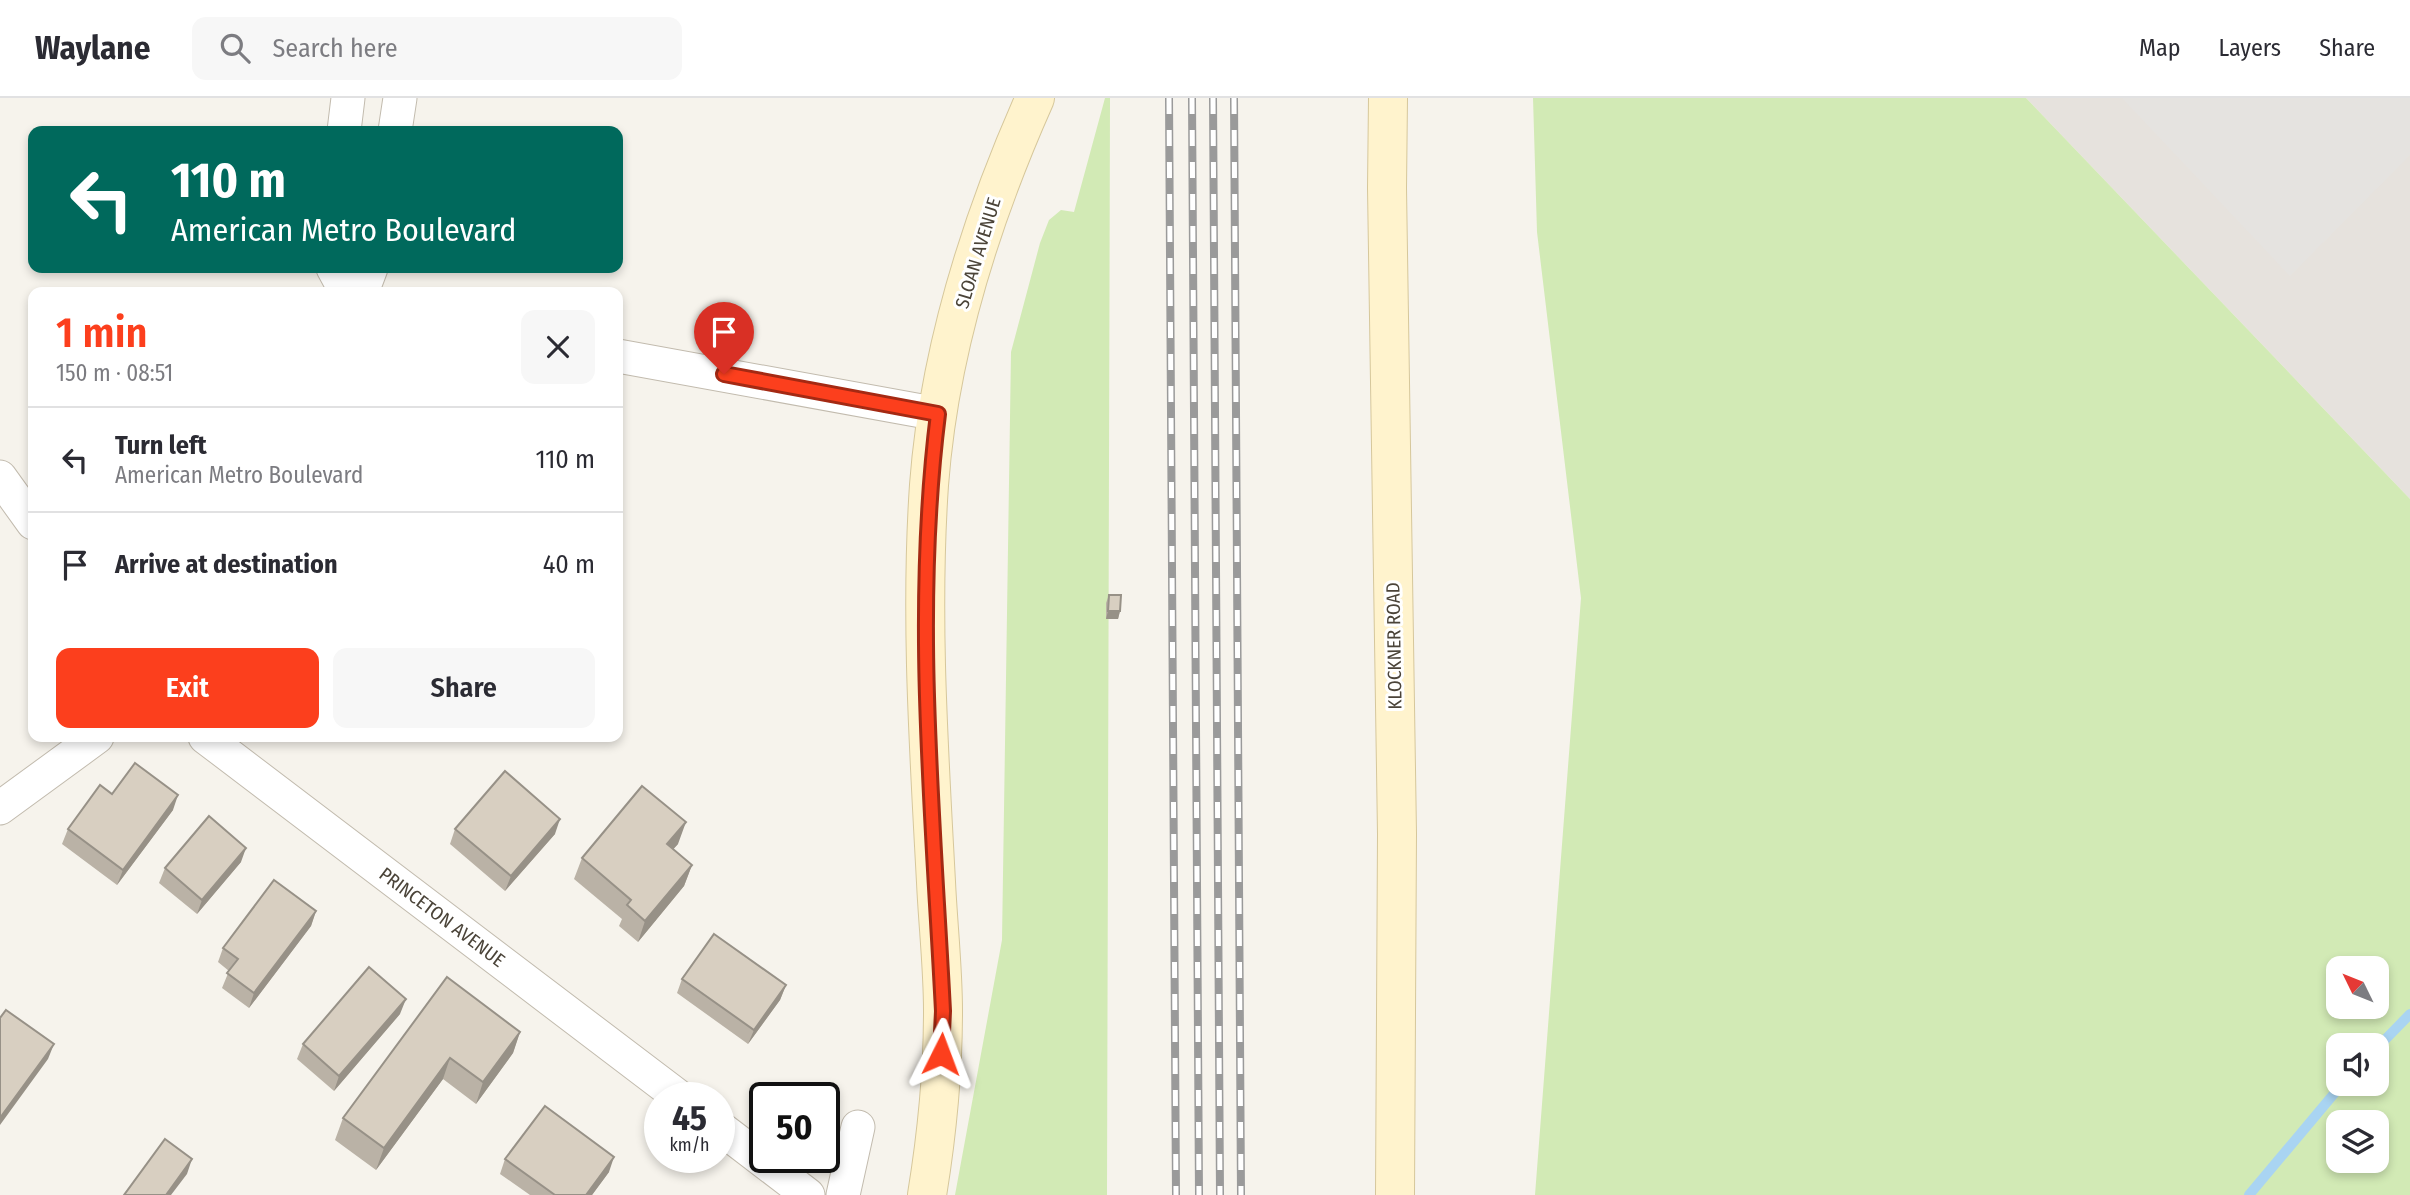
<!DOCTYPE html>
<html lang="en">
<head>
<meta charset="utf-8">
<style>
  body { margin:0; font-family:"Fira Sans Condensed",sans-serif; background:#f7f7f7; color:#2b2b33; height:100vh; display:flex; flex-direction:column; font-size:26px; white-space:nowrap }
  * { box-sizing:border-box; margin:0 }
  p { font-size:23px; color:#7c7c81 }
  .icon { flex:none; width:38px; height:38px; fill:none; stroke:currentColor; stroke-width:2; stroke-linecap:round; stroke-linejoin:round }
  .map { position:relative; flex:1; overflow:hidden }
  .sheet { position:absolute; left:28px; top:189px; width:595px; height:455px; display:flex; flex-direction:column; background:#fff; border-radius:14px; box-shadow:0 4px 10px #0003 }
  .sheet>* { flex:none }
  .top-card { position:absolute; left:28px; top:28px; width:595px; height:147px; border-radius:14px; box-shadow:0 4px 10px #0003; background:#00695c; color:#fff; overflow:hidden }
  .needle { width:46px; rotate:313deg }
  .tools { position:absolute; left:2326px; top:858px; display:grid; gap:14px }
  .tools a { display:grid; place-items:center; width:63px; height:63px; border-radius:14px; background:#fff; box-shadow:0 4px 10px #0003; font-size:35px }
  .speed { position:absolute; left:644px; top:984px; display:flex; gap:14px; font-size:35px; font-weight:700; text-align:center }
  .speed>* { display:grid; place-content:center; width:91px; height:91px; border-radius:50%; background:#fff; box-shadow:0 4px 10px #0003; line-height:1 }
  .speed small { font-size:18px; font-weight:400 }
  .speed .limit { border:4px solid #111; border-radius:10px; background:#fff; color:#111 }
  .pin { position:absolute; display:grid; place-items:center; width:60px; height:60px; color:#fff; margin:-72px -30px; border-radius:50% 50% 50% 0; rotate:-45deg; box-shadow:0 0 7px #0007 }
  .pin .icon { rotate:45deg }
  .me { position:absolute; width:77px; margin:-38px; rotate:3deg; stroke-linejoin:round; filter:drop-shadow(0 0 5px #0008) }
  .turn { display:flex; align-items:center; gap:24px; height:147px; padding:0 28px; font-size:32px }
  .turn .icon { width:91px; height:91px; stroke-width:2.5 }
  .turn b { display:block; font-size:49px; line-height:60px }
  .round { display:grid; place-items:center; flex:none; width:74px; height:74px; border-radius:14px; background:#f7f7f7 }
  .headline { display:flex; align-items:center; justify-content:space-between; height:119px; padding:0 28px }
  h1 { font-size:42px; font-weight:600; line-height:52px; color:#fc3f1d }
  .primary-button { display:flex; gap:14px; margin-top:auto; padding:14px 28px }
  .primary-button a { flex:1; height:80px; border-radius:14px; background:#fc3f1d; color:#fff; font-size:28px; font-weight:600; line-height:80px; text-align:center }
  .primary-button a+a { background:#f7f7f7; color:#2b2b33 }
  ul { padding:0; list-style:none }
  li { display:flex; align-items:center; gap:21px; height:105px; padding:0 28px; border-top:2px solid #e1e1e2 }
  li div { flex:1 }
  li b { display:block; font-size:26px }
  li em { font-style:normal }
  header { display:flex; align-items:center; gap:42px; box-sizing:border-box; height:98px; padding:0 35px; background:#fff; border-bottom:2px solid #e1e1e2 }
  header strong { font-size:33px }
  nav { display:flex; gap:38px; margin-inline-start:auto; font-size:24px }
  .search { width:490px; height:63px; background:#f7f7f7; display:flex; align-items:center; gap:18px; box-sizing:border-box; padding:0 24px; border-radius:14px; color:#7c7c81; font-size:26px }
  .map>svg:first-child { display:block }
</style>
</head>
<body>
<header>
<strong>Waylane</strong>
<div class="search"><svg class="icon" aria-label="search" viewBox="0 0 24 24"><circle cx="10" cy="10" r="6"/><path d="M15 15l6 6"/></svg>Search here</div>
<nav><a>Map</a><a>Layers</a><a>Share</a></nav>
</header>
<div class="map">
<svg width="2410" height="1097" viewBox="0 0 2410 1097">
  <rect width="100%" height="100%" fill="#f6f3ec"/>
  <path fill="#e6e2dd" d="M2026,0H2410V401Z"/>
  <path fill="#d2eab5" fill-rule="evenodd" d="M1105,0H1110L1107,1097H955L1002,842L1011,254L1040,145L1049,122L1061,112L1074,114Z
    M1533,0H2026L2410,401V1097H1535L1581,500L1537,134ZM2338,870H2376V908H2338ZM2338,947H2376V985H2338ZM2338,1024H2376V1062H2338Z"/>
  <path fill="#e5e3e0" d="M2122,0H2410V57L2290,178Z"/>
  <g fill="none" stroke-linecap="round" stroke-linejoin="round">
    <path stroke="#a9d4f2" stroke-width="10" d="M2376,951L2410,916
      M2249,1097L2343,985"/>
    <g stroke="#c2bbae" stroke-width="35">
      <path id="street" d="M344,33L348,0
        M395,33L400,0
        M333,170L346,194
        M362,194L371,170
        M618,258L938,316
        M0,379L33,425
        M205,639L679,999
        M0,710L97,639
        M719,1029L808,1097
        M843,1097L858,1029"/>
    </g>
    <g stroke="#d6c79b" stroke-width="40">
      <path id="secondary" d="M1388,0L1387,90L1397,736L1395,1097
        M927,1097C937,1036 943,974 943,913C943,870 938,827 936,784C929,653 920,519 929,387C939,254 981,121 1035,0"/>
    </g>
    <use href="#street" stroke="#fff" stroke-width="33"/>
    <use href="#secondary" stroke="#fff3cd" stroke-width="38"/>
    <g stroke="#9a9a9a" stroke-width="8">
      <path id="rail" d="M1169,0L1176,1097
        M1192,0L1199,1097
        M1213,0L1220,1097
        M1234,0L1241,1097"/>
    </g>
    <use href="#rail" stroke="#fff" stroke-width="5" stroke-dasharray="16" stroke-linecap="butt"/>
  </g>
  <path fill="#bab2a6" d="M1109,497L1120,513L1118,521H1106V505Z
    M112,696L173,712L117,787L62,746L68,731Z
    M455,731L555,736L505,793L450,746Z
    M678,746L673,751L692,767L684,788L638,844L619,828L622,821L574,781L582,760Z
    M241,764L197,816L159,785L165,770Z
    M316,813L311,828L249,910L222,890L229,873L218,864L223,850Z
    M447,879L520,934L513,955L476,1006L443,981L376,1072L335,1042L343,1020Z
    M682,881L786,887L780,902L748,946L677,895Z
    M400,916L334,993L297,961L303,946Z
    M505,1061L609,1074L592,1097H530L500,1076Z"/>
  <path fill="#979187" d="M1108,513H1120L1118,521H1106Z
    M178,697L173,712L117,787L123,772Z
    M560,721L555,736L505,793L511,778Z
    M686,724L678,746L659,767L667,746Z
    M246,750L241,764L197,816L202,802Z
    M692,767L684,788L638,844L645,823Z
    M316,813L311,828L249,910L254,895Z
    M786,887L780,902L748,946L754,932Z
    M406,901L400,916L334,993L339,978Z
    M520,934L513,955L476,1006L483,984Z
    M54,946L48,961L0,1027V1020Z
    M450,960L443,981L376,1072L384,1050Z
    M614,1059L609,1074L592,1097H586Z
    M192,1061L187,1076L171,1097H166Z"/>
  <path fill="#d8cfc1" stroke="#979187" stroke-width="2" d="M1109,497H1121L1120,513H1108Z
    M135,665L178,697L123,772L68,731L100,687L112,696Z
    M505,673L560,721L511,778L455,731Z
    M642,688L686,724L667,746L692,767L645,823L627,807L631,802L582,760Z
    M209,718L246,750L202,802L165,770Z
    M274,782L316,813L254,895L227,875L238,861L223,850Z
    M714,836L786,887L754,932L682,881Z
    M369,869L406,901L339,978L303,946Z
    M447,879L520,934L483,984L450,960L384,1050L343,1020Z
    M6,912L54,946L0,1020V920Z
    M545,1008L614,1059L586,1097H555L505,1061Z
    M165,1041L192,1061L166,1097H124Z"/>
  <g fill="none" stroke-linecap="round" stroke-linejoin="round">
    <g stroke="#a42913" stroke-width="18">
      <path id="route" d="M724,276L938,316C913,514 933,714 943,913L941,956"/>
    </g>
    <use href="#route" stroke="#fc3f1d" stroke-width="12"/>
  </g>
  <g text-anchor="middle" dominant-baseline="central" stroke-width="6" stroke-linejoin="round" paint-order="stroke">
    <g font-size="19" fill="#4b4439" stroke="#fff">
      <text transform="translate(978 155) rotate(-73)">SLOAN AVENUE</text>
      <text transform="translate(1394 548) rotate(-91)">KLOCKNER ROAD</text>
      <text transform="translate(442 819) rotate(37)">PRINCETON AVENUE</text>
    </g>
  </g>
</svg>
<div class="tools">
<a><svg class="needle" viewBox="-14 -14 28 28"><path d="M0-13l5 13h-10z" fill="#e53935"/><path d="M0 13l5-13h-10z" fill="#7c7c81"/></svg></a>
<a><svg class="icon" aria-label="sound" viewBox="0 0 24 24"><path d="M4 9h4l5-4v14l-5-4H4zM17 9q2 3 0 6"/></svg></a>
<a><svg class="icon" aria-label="layers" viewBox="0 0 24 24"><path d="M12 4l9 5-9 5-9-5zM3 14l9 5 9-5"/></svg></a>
</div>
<div class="speed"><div>45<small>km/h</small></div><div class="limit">50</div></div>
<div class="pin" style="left:724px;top:276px;background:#d93025"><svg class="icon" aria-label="arrive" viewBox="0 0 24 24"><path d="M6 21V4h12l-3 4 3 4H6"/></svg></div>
<svg class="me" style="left:941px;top:956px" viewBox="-20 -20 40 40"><path d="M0-17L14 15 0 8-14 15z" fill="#fc3f1d" stroke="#fff" stroke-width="4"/></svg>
<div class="top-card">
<div class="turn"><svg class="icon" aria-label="left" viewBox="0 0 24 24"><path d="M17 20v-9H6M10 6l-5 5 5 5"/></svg><div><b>110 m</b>American Metro Boulevard</div></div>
</div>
<section class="sheet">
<div class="headline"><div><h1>1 min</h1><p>150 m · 08:51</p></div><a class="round"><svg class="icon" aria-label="close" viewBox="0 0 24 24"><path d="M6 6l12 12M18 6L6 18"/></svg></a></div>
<ul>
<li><svg class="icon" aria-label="left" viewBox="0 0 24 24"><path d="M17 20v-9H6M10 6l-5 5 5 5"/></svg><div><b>Turn left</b><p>American Metro Boulevard</p></div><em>110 m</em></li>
<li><svg class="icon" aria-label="arrive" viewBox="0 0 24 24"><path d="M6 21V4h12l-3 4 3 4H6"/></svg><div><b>Arrive at destination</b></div><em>40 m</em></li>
</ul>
<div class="primary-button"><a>Exit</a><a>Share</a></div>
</section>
</div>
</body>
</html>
